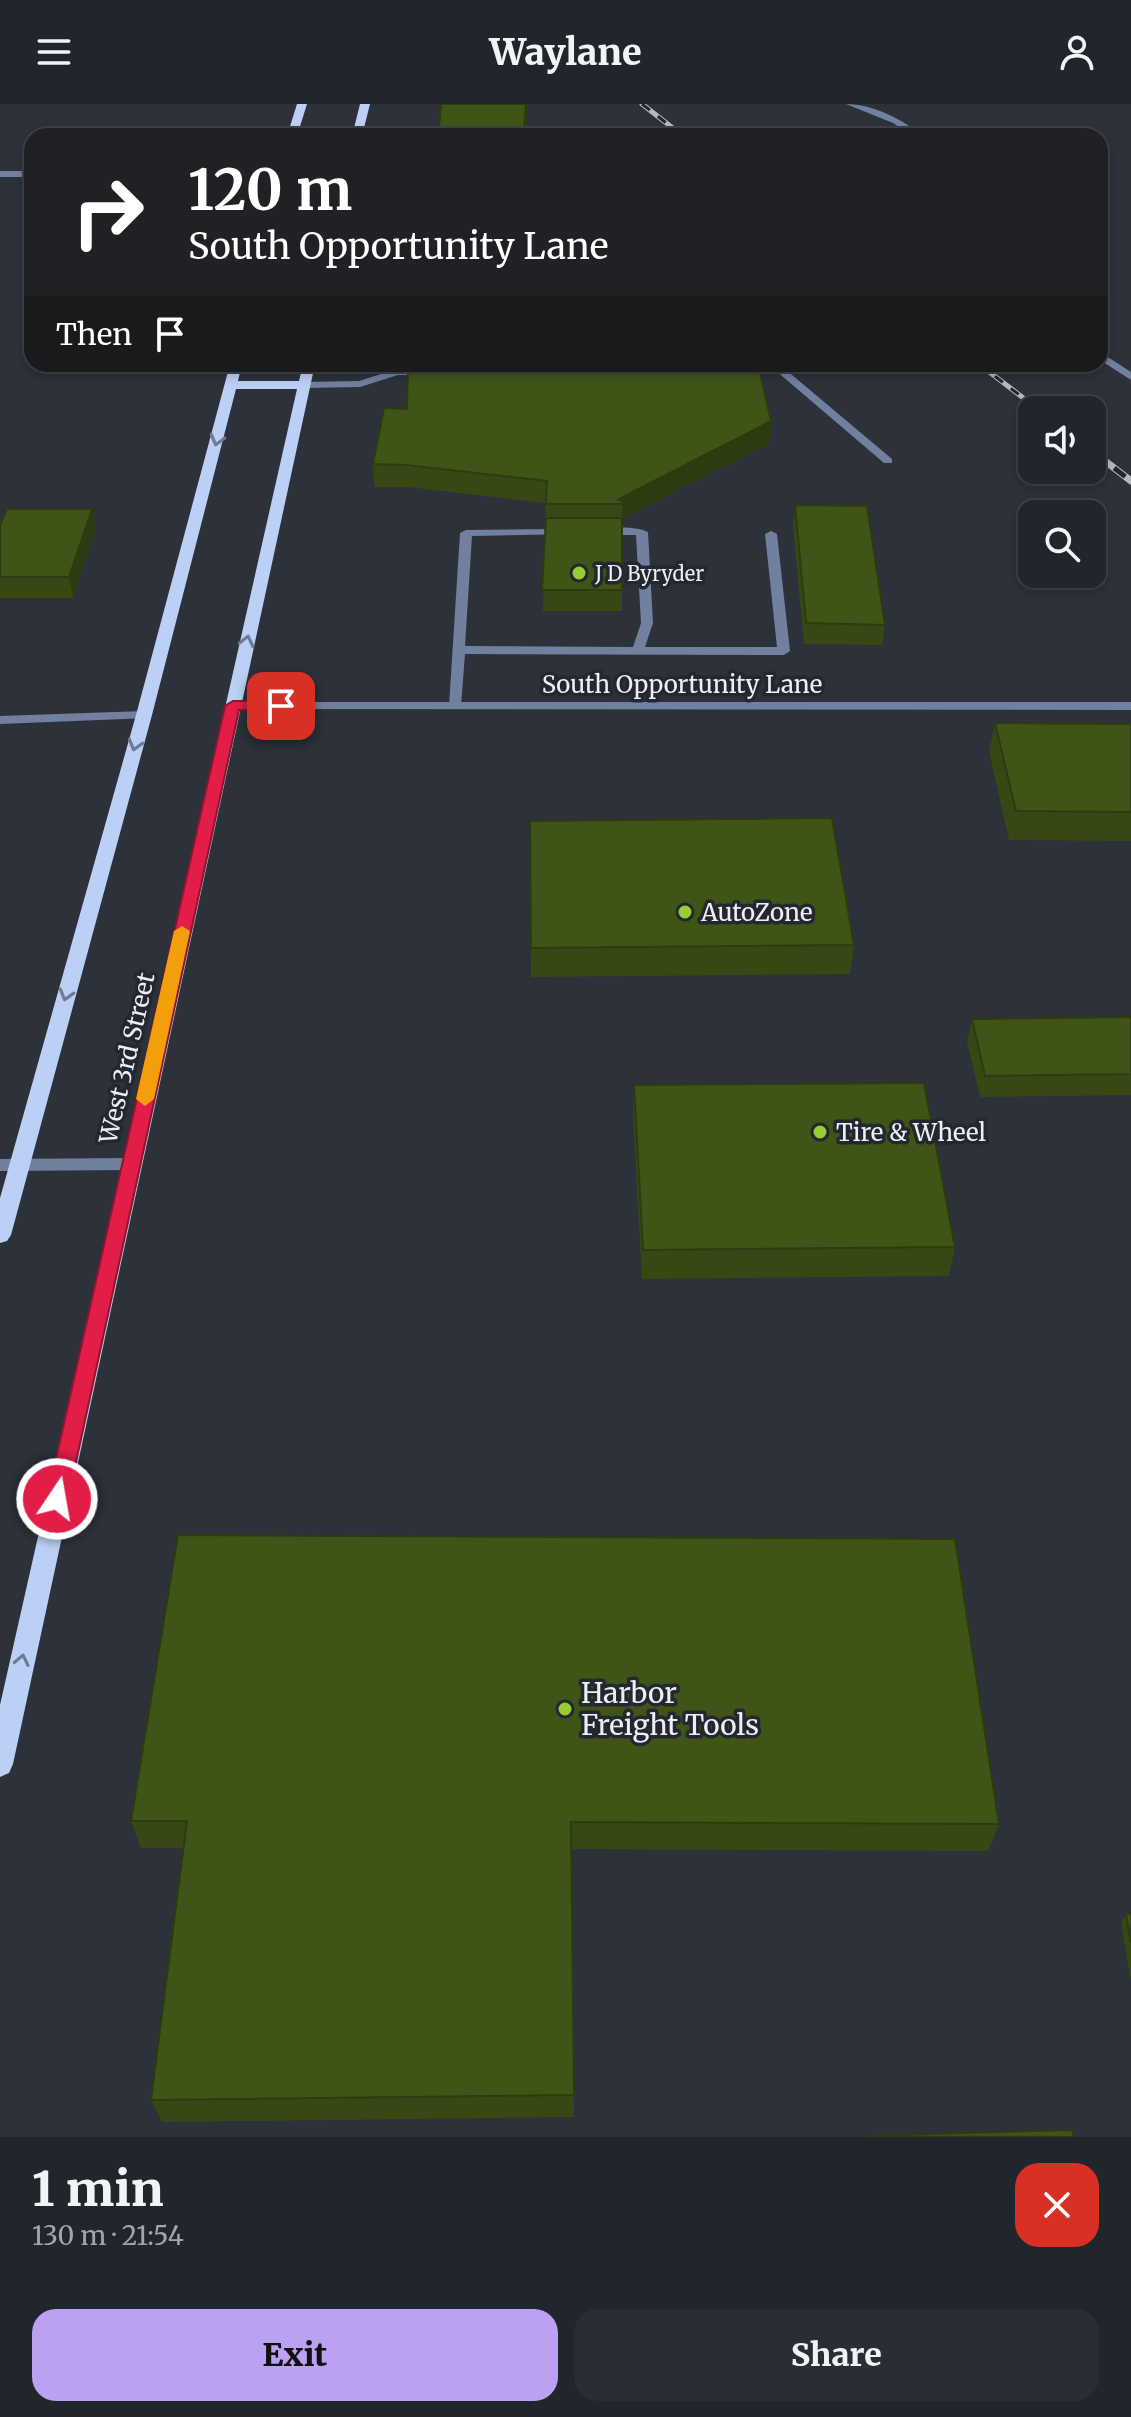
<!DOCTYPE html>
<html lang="en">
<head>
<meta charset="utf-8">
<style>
  body { margin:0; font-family:Merriweather,serif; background:#292d34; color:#f1f3f6; height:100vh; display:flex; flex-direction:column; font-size:30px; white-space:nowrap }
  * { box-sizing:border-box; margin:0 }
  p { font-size:26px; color:#a2a5a9 }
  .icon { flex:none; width:44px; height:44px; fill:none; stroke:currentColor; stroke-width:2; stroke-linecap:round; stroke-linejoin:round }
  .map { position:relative; height:2033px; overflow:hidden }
  .drawer { display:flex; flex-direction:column; background:#21252c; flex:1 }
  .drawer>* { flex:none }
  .hud { position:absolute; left:24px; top:24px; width:1084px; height:244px; border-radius:24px; box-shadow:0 4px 12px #0003,0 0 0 2px #3e4248; background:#202124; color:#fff; overflow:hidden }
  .buttons { position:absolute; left:1018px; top:292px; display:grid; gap:16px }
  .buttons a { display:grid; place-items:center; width:88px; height:88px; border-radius:16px; background:#21252c; box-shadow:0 4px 12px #0003,0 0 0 2px #3e4248; font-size:40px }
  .pin { position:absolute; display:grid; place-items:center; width:68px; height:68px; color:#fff; margin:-34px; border-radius:16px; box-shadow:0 4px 12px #0006 }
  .me { position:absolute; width:88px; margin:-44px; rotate:12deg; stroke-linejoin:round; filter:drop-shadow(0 0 6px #0008) }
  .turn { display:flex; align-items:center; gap:28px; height:168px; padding:0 32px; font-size:36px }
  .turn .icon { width:104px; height:104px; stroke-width:2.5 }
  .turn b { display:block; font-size:56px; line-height:68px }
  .then { display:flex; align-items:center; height:76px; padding:0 32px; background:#0003; gap:16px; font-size:30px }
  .round { display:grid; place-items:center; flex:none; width:84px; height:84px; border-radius:24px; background:#292d34 }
  .summary { display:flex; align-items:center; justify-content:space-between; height:136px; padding:0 32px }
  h1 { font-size:48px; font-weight:800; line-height:60px }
  .cta { display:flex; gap:16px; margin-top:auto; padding:16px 32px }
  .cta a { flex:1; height:92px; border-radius:24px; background:#bca0f2; color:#111; font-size:32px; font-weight:800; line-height:92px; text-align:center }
  .cta a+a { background:#292d34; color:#f1f3f6 }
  header { display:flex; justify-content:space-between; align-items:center; height:104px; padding:0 32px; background:#21252c; font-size:36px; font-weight:800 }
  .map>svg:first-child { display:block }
</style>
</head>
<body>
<header><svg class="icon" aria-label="menu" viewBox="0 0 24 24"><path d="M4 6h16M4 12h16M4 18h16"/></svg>Waylane<svg class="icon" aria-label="person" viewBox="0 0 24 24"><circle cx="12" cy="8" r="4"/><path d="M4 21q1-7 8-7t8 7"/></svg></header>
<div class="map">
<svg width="1131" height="2033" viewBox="0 0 1131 2033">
  <rect width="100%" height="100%" fill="#2c313a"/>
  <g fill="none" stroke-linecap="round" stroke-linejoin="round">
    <path fill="#71809f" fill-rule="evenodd" d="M768,260H779L892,355V359H884Z
      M397,265H429L434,268L429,271H398L360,283L304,284L299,281L304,278L359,277Z
      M567,425L571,426V430L472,432L465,542L633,543L641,519L636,431H603L597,428C609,422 636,422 648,428L653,519L645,543H777L765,430L771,427L777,430L790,547L784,551L465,550L461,602L460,605H450L449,602L460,429L466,426Z
      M144,607L149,608V614L0,620V612Z"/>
    <path fill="#71809f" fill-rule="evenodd" d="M846,0C872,0 903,15 922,32H912L893,19Z
      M0,67H32V73H0Z
      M1100,248L1131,268V276L1100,256Z
      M233,598H1131V606L228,605V599Z
      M130,1054L136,1056L138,1060L136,1064L130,1066L0,1067V1055Z"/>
    <path fill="#bccff6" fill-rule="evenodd" d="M297,0H307L297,32H287Z
      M360,0H370L362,32H352Z
      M230,260H242L238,277H299L303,260H315L13,1660L9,1669L0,1673V1601L297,285H236L152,611L11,1131L7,1137L0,1139V1094L136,611Z"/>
    <g stroke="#b6b9c0" stroke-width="5">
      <path id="rail-far1" d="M642,0L683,32
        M979,260L1039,306"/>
    </g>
    <g stroke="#b6b9c0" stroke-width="7">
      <path id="rail" d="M1092,347L1131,377"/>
    </g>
    <use href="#rail-far1" stroke="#232730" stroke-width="3" stroke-dasharray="10" stroke-linecap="butt"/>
    <use href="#rail" stroke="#232730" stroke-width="5" stroke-dasharray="14" stroke-linecap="butt"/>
  </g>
  <path fill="#364914" d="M528,0L525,32H439V24Z
    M407,305L771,317L770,339L622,415V507H543L546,399L407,383H374L373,360Z
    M795,401L885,521L882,541L804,540L793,421Z
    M0,421L96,425L73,494H0Z
    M995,619L1131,620V737L1009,736L989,647Z
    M530,717L854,841L850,870L531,873Z
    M1131,913V991L980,993L967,937L972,915Z
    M634,981L955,1143L949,1172L642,1175L633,1010Z
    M131,1717L999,1720L988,1747L571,1745L574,2013L162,2018L151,1996L183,1744H141Z
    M1126,1810H1131V1878L1121,1819Z"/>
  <path fill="#2c3c10" d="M526,0H528L524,32V23Z
    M771,317L770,339L622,415V400L617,396Z
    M92,405L96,425L73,494L69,473Z"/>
  <path fill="#3f5517" stroke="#2c3c10" stroke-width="2" d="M441,0H526L524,23L439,24Z
    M408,260H758L771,317L617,396H622V400H546L547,377L405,361L373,360L384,304L407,305Z
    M795,401L867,402L885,521L806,519Z
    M7,405H92L69,473H0V421Z
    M546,414H622V486H542Z
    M995,619L1131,620V708L1016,707Z
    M832,714L854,841L531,844L530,717Z
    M1131,913V970L985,972L972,915Z
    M924,979L955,1143L643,1146L634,981Z
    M178,1431L955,1435L999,1720L571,1718L574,1991L151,1996L187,1717H131Z
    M1126,1810H1131V1839Z
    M1072,2026L1074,2033L862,2032Z"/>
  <defs><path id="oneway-chevron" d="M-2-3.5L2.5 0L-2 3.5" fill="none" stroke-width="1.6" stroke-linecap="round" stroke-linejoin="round" transform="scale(2)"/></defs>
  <g stroke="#707b93">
    <use href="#oneway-chevron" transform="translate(217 336) rotate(105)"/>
    <use href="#oneway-chevron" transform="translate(247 537) rotate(-77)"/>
    <use href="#oneway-chevron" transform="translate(135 641) rotate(106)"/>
    <use href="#oneway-chevron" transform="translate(66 891) rotate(106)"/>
    <use href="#oneway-chevron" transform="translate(22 1556) rotate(-78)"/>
  </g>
  <path fill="#e11d48" stroke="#92132f" stroke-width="2" d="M281,597L288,602L286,605L239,606L68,1395L65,1401L57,1404L50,1401L47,1395L225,602L233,597Z"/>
  <path fill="#f59e0b" d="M182,822L190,827L154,995L145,1002L136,995L174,827Z"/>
  <g fill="#99cb35" stroke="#232730" stroke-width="3">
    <circle cx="579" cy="469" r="8"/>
    <circle cx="685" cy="808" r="8"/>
    <circle cx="820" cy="1028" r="8"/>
    <circle cx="565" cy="1605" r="8"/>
  </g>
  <g text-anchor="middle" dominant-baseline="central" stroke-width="7" stroke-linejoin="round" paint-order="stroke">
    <g font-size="20" fill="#eceff5" stroke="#232730" text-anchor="start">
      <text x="595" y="469">J D Byryder</text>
    </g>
    <g font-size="24" fill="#eceff5" stroke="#232730">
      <text x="682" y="580">South Opportunity Lane</text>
      <text transform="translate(127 954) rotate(-77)">West 3rd Street</text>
    </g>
    <g font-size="24" fill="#eceff5" stroke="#232730" text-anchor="start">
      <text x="701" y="808">AutoZone</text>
      <text x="836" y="1028">Tire &amp; Wheel</text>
    </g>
    <g font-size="28" fill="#eceff5" stroke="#232730" text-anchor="start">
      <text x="581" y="1589">Harbor<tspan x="581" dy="32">Freight Tools</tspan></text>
    </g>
  </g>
</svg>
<div class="buttons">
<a><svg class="icon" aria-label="sound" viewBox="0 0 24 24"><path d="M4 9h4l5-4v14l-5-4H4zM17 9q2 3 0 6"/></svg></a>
<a><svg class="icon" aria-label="search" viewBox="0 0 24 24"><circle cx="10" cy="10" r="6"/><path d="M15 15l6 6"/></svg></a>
</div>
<div class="pin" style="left:281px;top:602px;background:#d93025"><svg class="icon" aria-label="arrive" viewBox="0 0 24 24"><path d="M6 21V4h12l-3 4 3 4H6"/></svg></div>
<svg class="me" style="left:57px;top:1395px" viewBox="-20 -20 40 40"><circle r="17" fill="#e11d48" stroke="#fff" stroke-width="3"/><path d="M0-11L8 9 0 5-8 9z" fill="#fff"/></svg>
<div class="hud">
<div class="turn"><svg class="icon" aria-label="right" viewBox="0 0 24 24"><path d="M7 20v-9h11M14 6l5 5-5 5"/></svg><div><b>120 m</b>South Opportunity Lane</div></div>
<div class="then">Then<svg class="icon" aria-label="arrive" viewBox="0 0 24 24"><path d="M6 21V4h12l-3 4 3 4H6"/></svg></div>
</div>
</div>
<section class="drawer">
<div class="summary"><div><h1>1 min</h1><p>130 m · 21:54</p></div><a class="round" style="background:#d93025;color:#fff"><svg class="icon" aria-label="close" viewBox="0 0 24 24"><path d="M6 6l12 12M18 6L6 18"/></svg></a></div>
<div class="cta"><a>Exit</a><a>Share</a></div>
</section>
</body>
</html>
